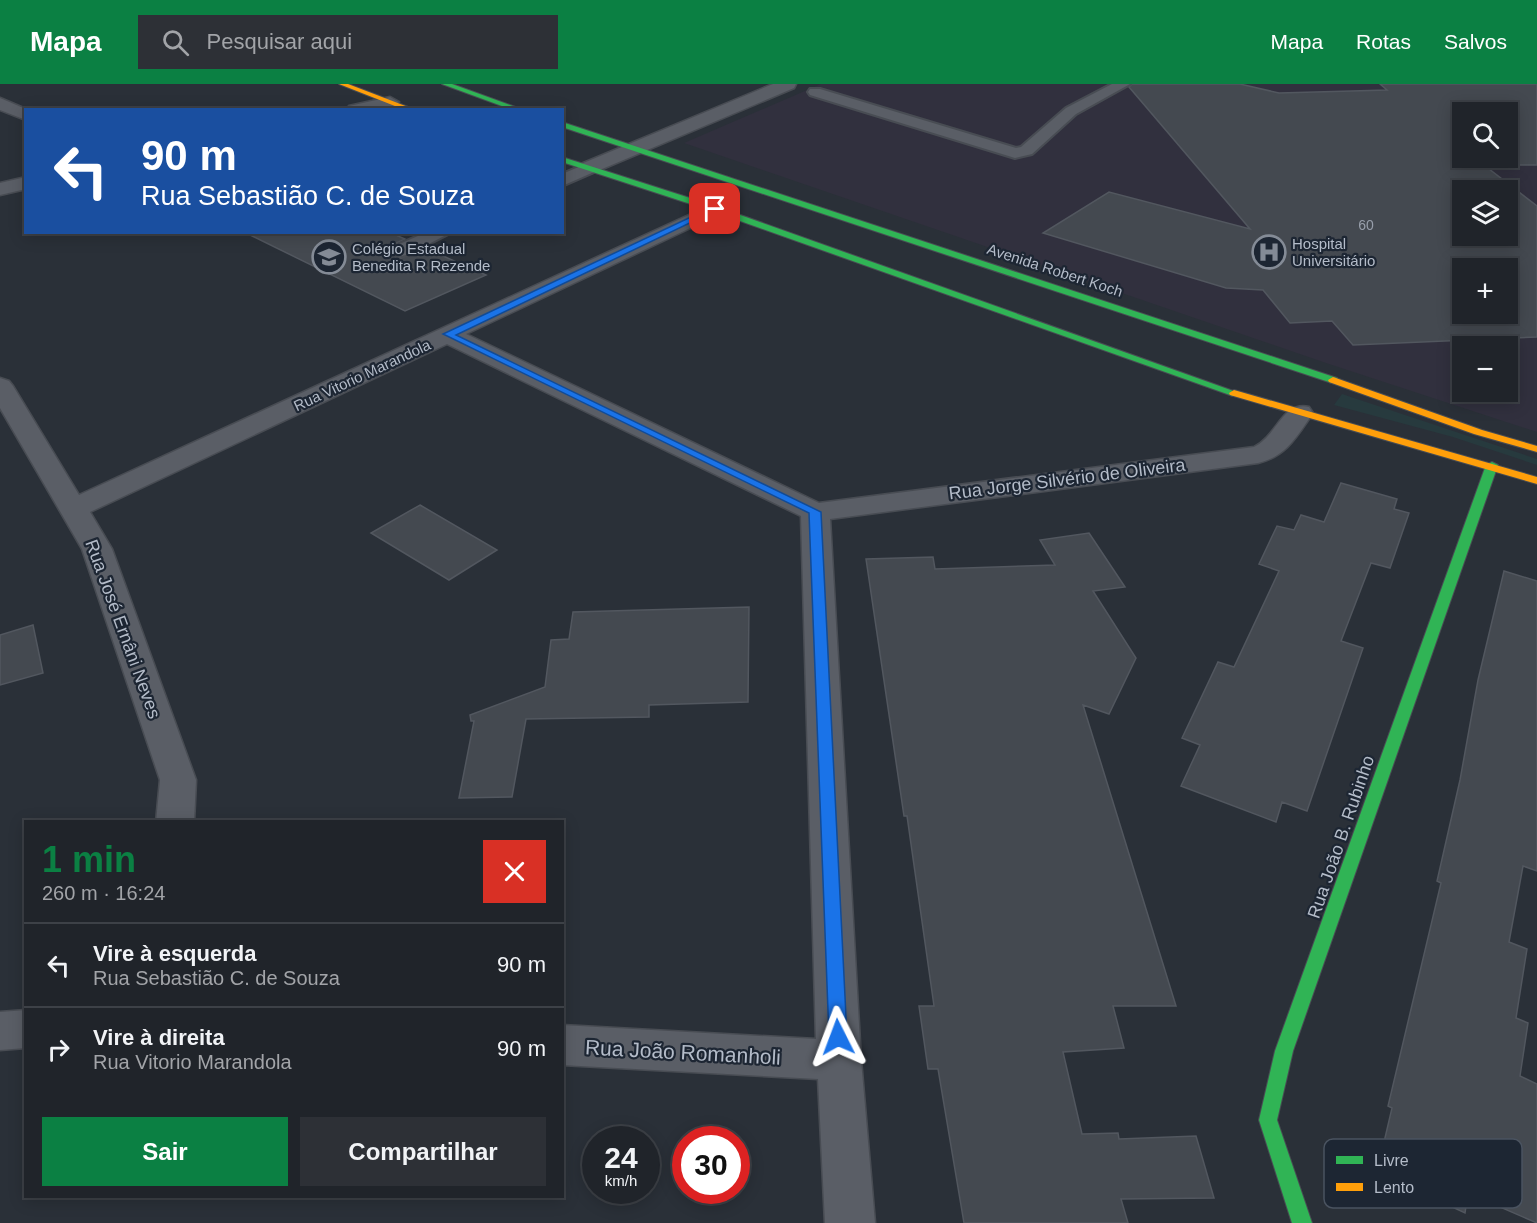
<!DOCTYPE html>
<html lang="pt">
<head>
<meta charset="utf-8">
<style>
  body { margin:0; font-family:Helvetica,sans-serif; background:#2d3036; color:#f1f3f6; height:100vh; display:flex; flex-direction:column; font-size:22px; white-space:nowrap }
  * { box-sizing:border-box; margin:0 }
  p { font-size:20px; color:#a2a4a8 }
  .icon { flex:none; width:33px; height:33px; fill:none; stroke:currentColor; stroke-width:2; stroke-linecap:round; stroke-linejoin:round }
  .map { position:relative; flex:1; overflow:hidden }
  .details { position:absolute; left:24px; top:736px; width:540px; height:378px; display:flex; flex-direction:column; background:#20242a; border-radius:0px; box-shadow:0 3px 15px #0003,0 0 0 2px #3d4147 }
  .details>* { flex:none }
  .guide { position:absolute; left:24px; top:24px; width:540px; height:126px; border-radius:0px; box-shadow:0 3px 15px #0003,0 0 0 2px #3d4147; background:#1a4fa0; color:#fff; overflow:hidden }
  .buttons { position:absolute; left:1452px; top:18px; display:grid; gap:12px }
  .buttons a { display:grid; place-items:center; width:66px; height:66px; border-radius:0px; background:#20242a; box-shadow:0 3px 15px #0003,0 0 0 2px #3d4147; font-size:30px }
  .speed { position:absolute; left:582px; top:1042px; display:flex; gap:12px; font-size:30px; font-weight:700; text-align:center }
  .speed>* { display:grid; place-content:center; width:78px; height:78px; border-radius:50%; background:#20242a; box-shadow:0 3px 15px #0003,0 0 0 2px #3d4147; line-height:1 }
  .speed small { font-size:15px; font-weight:400 }
  .speed .limit { border:9px solid #d22; background:#fff; color:#111 }
  .pin { position:absolute; display:grid; place-items:center; width:51px; height:51px; color:#fff; margin:-26px; border-radius:12px; box-shadow:0 3px 9px #0006 }
  .me { position:absolute; width:66px; margin:-33px; rotate:357deg; stroke-linejoin:round; filter:drop-shadow(0 0 4px #0008) }
  .turn { display:flex; align-items:center; gap:21px; height:126px; padding:0 18px; font-size:27px }
  .turn .icon { width:78px; height:78px; stroke-width:2.5 }
  .turn b { display:block; font-size:42px; line-height:51px }
  .round { display:grid; place-items:center; flex:none; width:63px; height:63px; border-radius:0px; background:#2d3036 }
  .summary { display:flex; align-items:center; justify-content:space-between; height:102px; padding:0 18px }
  h1 { font-size:36px; font-weight:700; line-height:45px; color:#0b8043 }
  .action { display:flex; gap:12px; margin-top:auto; padding:12px 18px }
  .action a { flex:1; height:69px; border-radius:0px; background:#0b8043; color:#fff; font-size:24px; font-weight:700; line-height:69px; text-align:center }
  .action a+a { background:#2d3036; color:#f1f3f6 }
  ul { padding:0; list-style:none }
  li { display:flex; align-items:center; gap:18px; height:84px; padding:0 18px; border-top:2px solid #3d4147 }
  li div { flex:1 }
  li b { display:block; font-size:22px }
  li em { font-style:normal }
  header { display:flex; align-items:center; gap:36px; box-sizing:border-box; height:84px; padding:0 30px; background:#0b8043; color:#fff }
  header strong { font-size:28px }
  nav { display:flex; gap:33px; margin-inline-start:auto; font-size:21px }
  .search { width:420px; height:54px; background:#2d3036; display:flex; align-items:center; gap:15px; box-sizing:border-box; padding:0 21px; border-radius:0px; color:#a2a4a8; font-size:22px }
  .map>svg:first-child { display:block }
</style>
</head>
<body>
<header>
<strong>Mapa</strong>
<div class="search"><svg class="icon" aria-label="search" viewBox="0 0 24 24"><circle cx="10" cy="10" r="6"/><path d="M15 15l6 6"/></svg>Pesquisar aqui</div>
<nav><a>Mapa</a><a>Rotas</a><a>Salvos</a></nav>
</header>
<div class="map">
<svg width="1537" height="1139" viewBox="0 0 1537 1139">
  <rect width="100%" height="100%" fill="#2a3038"/>
  <path fill="#31303e" fill-rule="evenodd" d="M821,0H1537V348L1326,279L684,59ZM1462,28H1508V74H1462ZM1462,106H1508V152H1462ZM1462,184H1508V230H1462ZM1462,262H1508V308H1462Z"/>
  <path fill="#273a3e" d="M1342,310L1537,375V381L1453,353L1334,321Z"/>
  <path fill="#444950" stroke="#52575f" stroke-width="1.5" fill-rule="evenodd" d="M1132,0H1240L1279,9L1387,6L1380,0H1537V81H1484L1537,122V253L1353,261L1332,237L1290,239L1263,206L1226,204L1043,149L1109,108L1250,145L1129,3ZM1462,28H1508V74H1462ZM1462,106H1508V152H1462ZM1462,184H1508V230H1462Z
    M244,148H389L405,155L394,160L391,165L401,174L425,164L486,191L405,227Z
    M1341,399L1397,415L1394,425L1409,429L1390,484L1371,479L1341,557L1363,564L1307,727L1282,718L1276,738L1181,702L1200,661L1182,654L1218,578L1234,583L1279,487L1259,480L1277,442L1294,446L1301,431L1324,438Z
    M420,421L497,466L449,496L371,449Z
    M1089,449L1125,503L1093,507L1136,574L1109,630L1083,621L1176,922H1113L1124,964L1063,968L1082,1050L1118,1049L1119,1055L1196,1052L1214,1114L1121,1115L1128,1139H964L938,985H928L919,922H934L907,732H904L866,475L933,473L935,485L1055,481L1040,456Z
    M1504,487L1537,497V787L1523,782L1509,858L1527,865L1516,934L1528,939L1520,992L1537,1000V1139L1468,1109L1465,1129L1377,1088L1392,1024L1388,1022L1441,799L1437,797L1460,696L1478,596Z
    M749,523L748,618L649,621V633L526,635L512,713L459,714L474,637H471L470,631L545,603L551,556L569,555L573,528Z
    M33,541L43,589L0,601V551Z"/>
  <g fill="none" stroke-linecap="round" stroke-linejoin="round">
    <g stroke="#484c53" stroke-width="4">
      <path id="lane" d="M1112,0H1130L1076,30L1032,70L1015,74L810,11L808,8L810,5H820L1016,64L1021,63L1066,24Z
        M588,79L596,84L594,88L562,102V90Z
        M427,148H452L409,170L402,172L393,166L395,162Z"/>
    </g>
    <g stroke="#484c53" stroke-width="3">
      <path id="street" d="M773,0H796L794,4L595,88L588,90L578,84L581,80Z
        M390,13L399,18L396,22L380,26H347L349,22Z
        M0,14L28,26H26V36L0,26Z
        M26,93V105L0,111V99Z
        M715,119L722,121L725,125L722,129L466,250L819,419L1254,363C1278,351 1282,317 1309,323L1313,329C1297,352 1287,372 1258,379L830,435L861,976L875,1139H825L818,995L562,981V941L816,955L801,432L447,260L90,428L112,465L196,696L194,738H156L160,696L82,465L0,324V294L9,297L13,302L79,411Z
        M26,926V964L0,966V928Z"/>
    </g>
    <g stroke="#484c53" stroke-width="2">
      <path id="fast" d="M442,0H452L524,26H513Z
        M562,38L1337,294L1338,296L1333,299L1329,298L562,43Z
        M562,73L718,123L1239,309L1234,312L1230,311L712,127L562,78Z
        M1492,378L1498,381L1293,967L1277,1036L1312,1139H1292L1259,1036L1275,967L1486,381Z"/>
    </g>
    <g stroke="#484c53" stroke-width="2">
      <path id="slow" d="M339,0H348L416,26H405Z
        M1333,293L1482,346L1537,362V368L1474,350L1329,298L1328,296Z
        M1234,306L1537,393V400L1230,311L1229,309Z"/>
    </g>
    <use href="#lane" fill="#5a5e66" fill-rule="evenodd"/>
    <use href="#street" fill="#5a5e66" fill-rule="evenodd"/>
    <use href="#fast" fill="#30b455" fill-rule="evenodd"/>
    <use href="#slow" fill="#ff9f0a" fill-rule="evenodd"/>
  </g>
  <path fill="#1a73e8" stroke="#114b97" stroke-width="1.5" d="M712,123L719,125L456,251L821,428L847,953L844,958L838,961L832,958L829,953L809,429L443,250Z"/>
  <defs>
    <g id="hospital-ring" transform="scale(1.725)"><circle r="9.5" fill="#1d2633" stroke="#848b96" stroke-width="1.5"/><path d="M-5-5h3v3.5h4V-5h3V5h-3V1.5h-4V5h-3Z" fill="#848b96"/></g>
    <g id="school-ring" transform="scale(1.725)"><circle r="9.5" fill="#1d2633" stroke="#848b96" stroke-width="1.5"/><path d="M0-5L7-2L0 1L-7-2ZM-4 1L0 2.5L4 1V4Q0 6-4 4Z" fill="#848b96"/></g>
  </defs>
  <g fill-rule="evenodd">
    <use href="#hospital-ring" x="1269" y="168"/>
    <use href="#school-ring" x="329" y="173"/>
  </g>
  <g text-anchor="middle" dominant-baseline="central" stroke-width="4.5" stroke-linejoin="round" paint-order="stroke">
    <g font-size="14" fill="#989fab">
      <text x="1366" y="141">60</text>
    </g>
    <g font-size="15" fill="#b4bcc9" stroke="#1d2633" text-anchor="start">
      <text x="1292" y="159">Hospital<tspan x="1292" dy="17">Universitário</tspan></text>
      <text x="352" y="164">Colégio Estadual<tspan x="352" dy="17">Benedita R Rezende</tspan></text>
    </g>
    <g font-size="15" fill="#b4bcc9" stroke="#1d2633">
      <text transform="translate(1055 186) rotate(18)">Avenida Robert Koch</text>
      <text transform="translate(362 291) rotate(-25)">Rua Vitorio Marandola</text>
    </g>
    <g font-size="18" fill="#b4bcc9" stroke="#1d2633">
      <text transform="translate(1067 395) rotate(-7)">Rua Jorge Silvério de Oliveira</text>
      <text transform="translate(123 545) rotate(70)">Rua José Ernâni Neves</text>
      <text transform="translate(1341 753) rotate(-71)">Rua João B. Rubinho</text>
    </g>
    <g font-size="21" fill="#b4bcc9" stroke="#1d2633">
      <text transform="translate(683 968) rotate(3)">Rua João Romanholi</text>
    </g>
  </g>
  <rect x="1324" y="1055" width="198" height="69" rx="9" fill="#1d2633" stroke="#4a5360" stroke-width="1.5"/>
  <rect x="1336" y="1072" width="27" height="8" fill="#30b455"/>
  <rect x="1336" y="1099" width="27" height="8" fill="#ff9f0a"/>
  <g font-size="16" fill="#b4bcc9">
    <text x="1374" y="1082">Livre</text>
    <text x="1374" y="1109">Lento</text>
  </g>
</svg>
<div class="buttons">
<a><svg class="icon" aria-label="search" viewBox="0 0 24 24"><circle cx="10" cy="10" r="6"/><path d="M15 15l6 6"/></svg></a>
<a><svg class="icon" aria-label="layers" viewBox="0 0 24 24"><path d="M12 4l9 5-9 5-9-5zM3 14l9 5 9-5"/></svg></a>
<a>+</a>
<a>−</a>
</div>
<div class="speed"><div>24<small>km/h</small></div><div class="limit">30</div></div>
<div class="pin" style="left:715px;top:125px;background:#d93025"><svg class="icon" aria-label="arrive" viewBox="0 0 24 24"><path d="M6 21V4h12l-3 4 3 4H6"/></svg></div>
<svg class="me" style="left:838px;top:953px" viewBox="-20 -20 40 40"><path d="M0-17L14 15 0 8-14 15z" fill="#1a73e8" stroke="#fff" stroke-width="4"/></svg>
<div class="guide">
<div class="turn"><svg class="icon" aria-label="left" viewBox="0 0 24 24"><path d="M17 20v-9H6M10 6l-5 5 5 5"/></svg><div><b>90 m</b>Rua Sebastião C. de Souza</div></div>
</div>
<section class="details">
<div class="summary"><div><h1>1 min</h1><p>260 m · 16:24</p></div><a class="round" style="background:#d93025;color:#fff"><svg class="icon" aria-label="close" viewBox="0 0 24 24"><path d="M6 6l12 12M18 6L6 18"/></svg></a></div>
<ul>
<li><svg class="icon" aria-label="left" viewBox="0 0 24 24"><path d="M17 20v-9H6M10 6l-5 5 5 5"/></svg><div><b>Vire à esquerda</b><p>Rua Sebastião C. de Souza</p></div><em>90 m</em></li>
<li><svg class="icon" aria-label="right" viewBox="0 0 24 24"><path d="M7 20v-9h11M14 6l5 5-5 5"/></svg><div><b>Vire à direita</b><p>Rua Vitorio Marandola</p></div><em>90 m</em></li>
</ul>
<div class="action"><a>Sair</a><a>Compartilhar</a></div>
</section>
</div>
</body>
</html>
